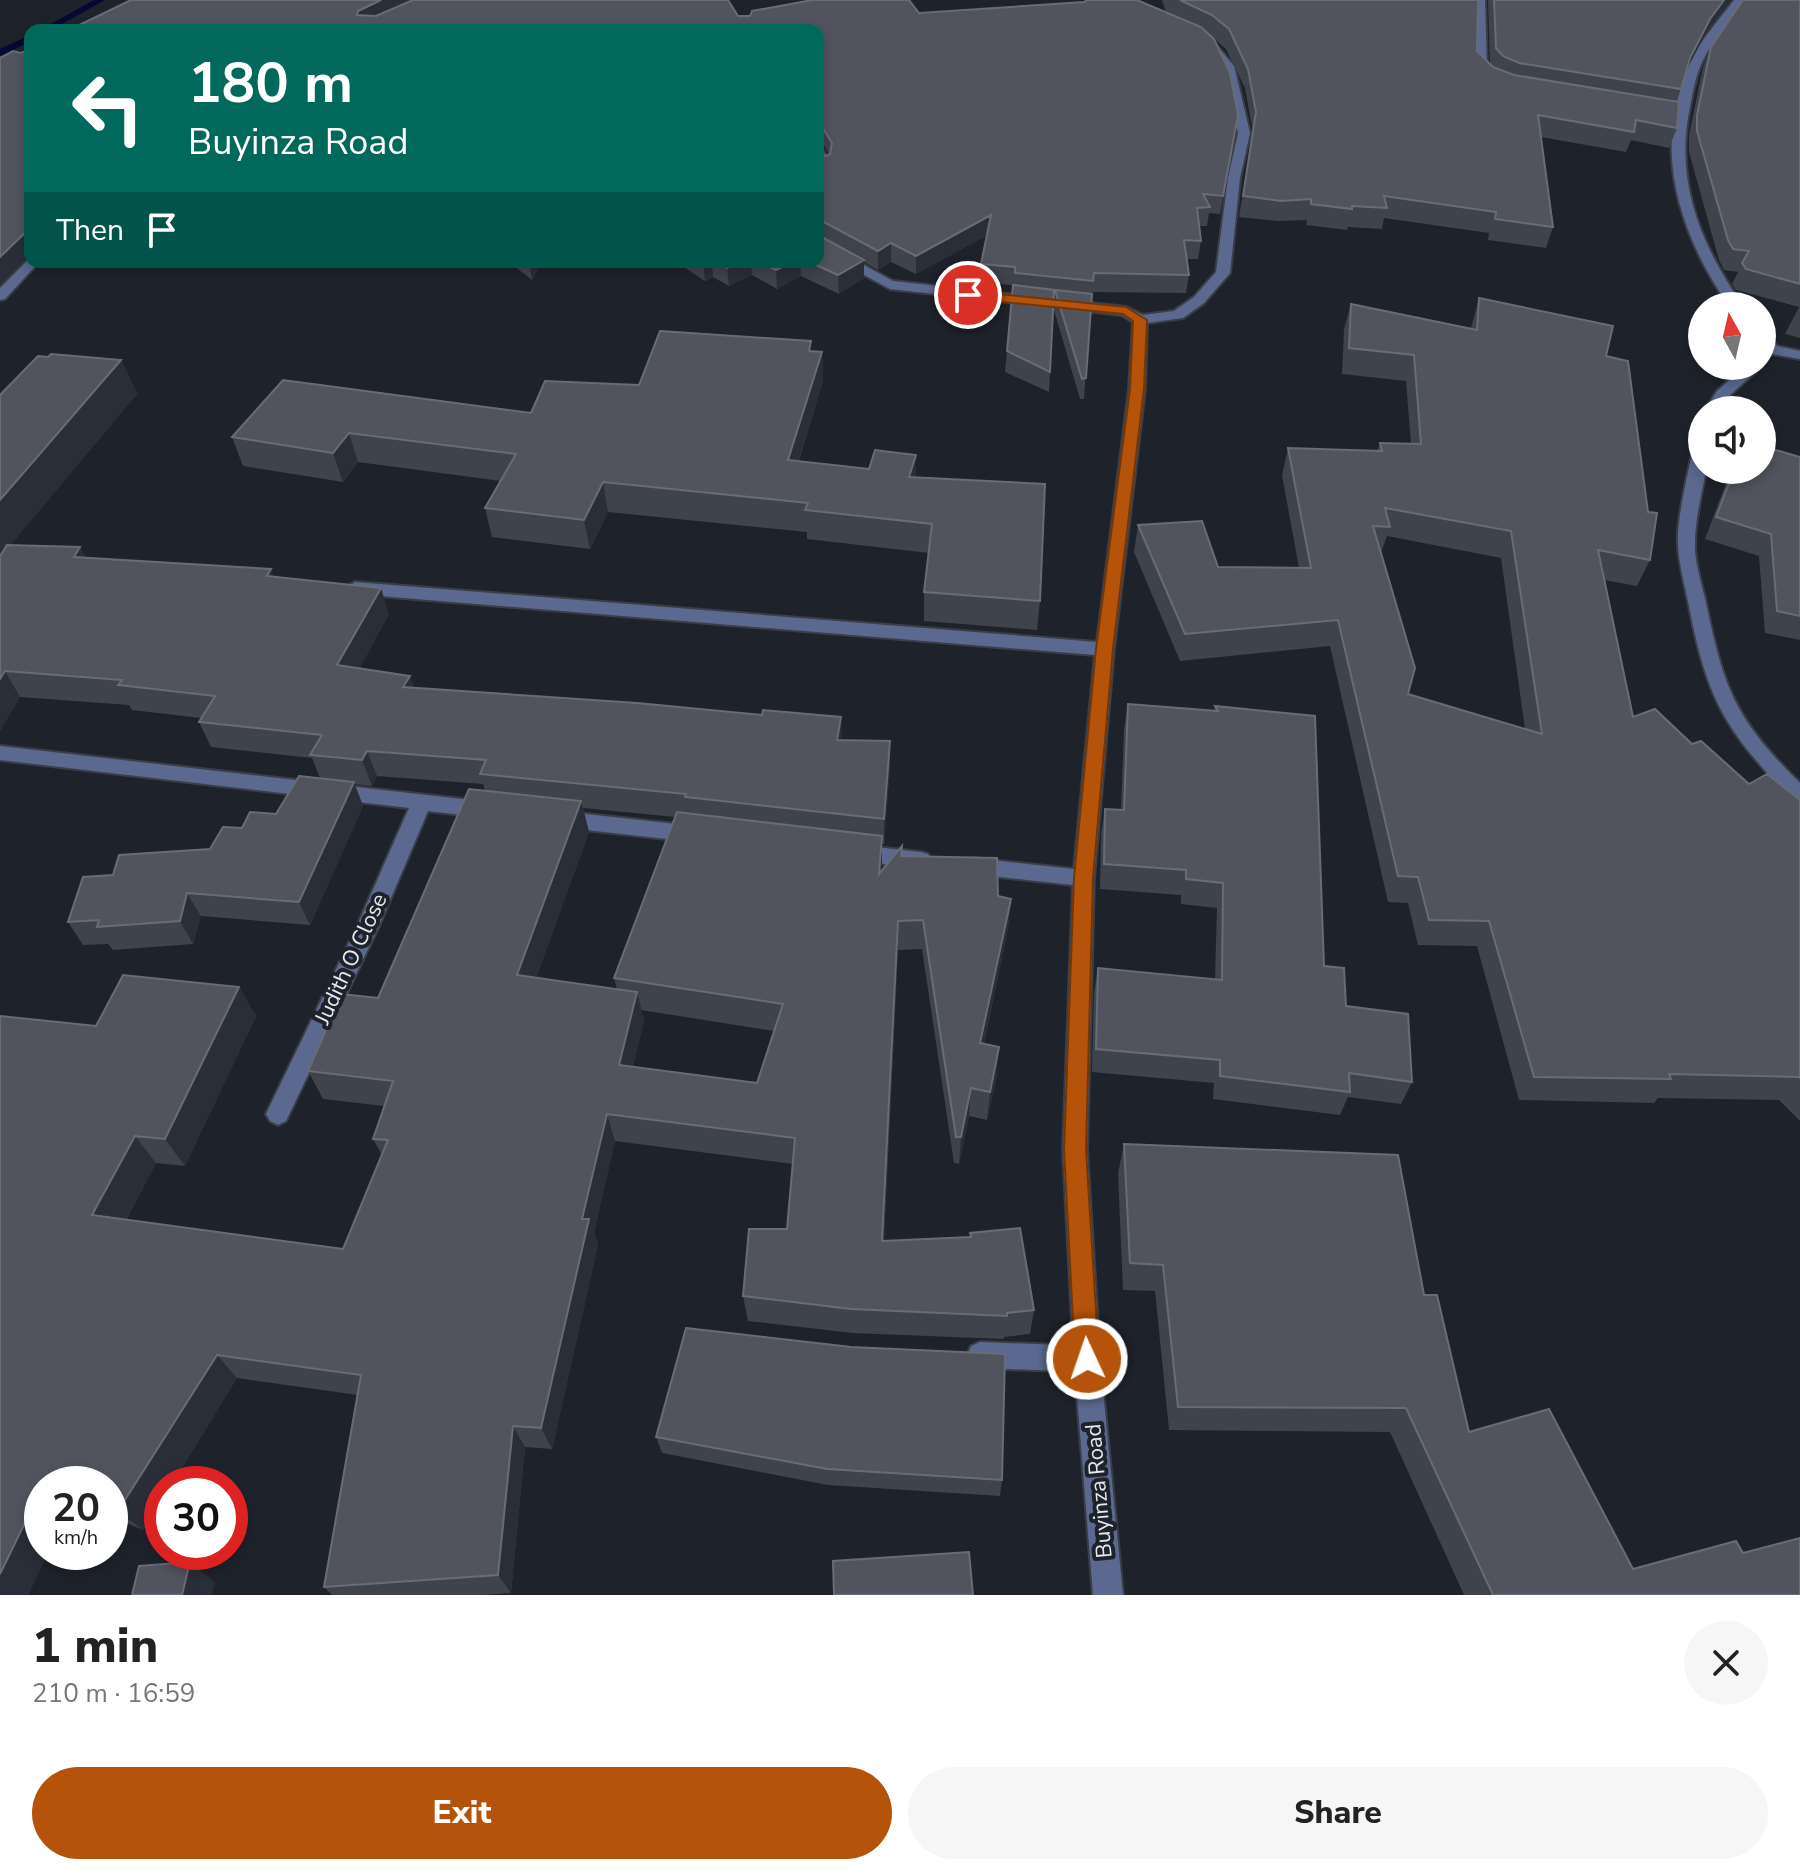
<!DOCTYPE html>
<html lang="en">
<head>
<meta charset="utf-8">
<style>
  body { margin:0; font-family:"Nunito Sans",sans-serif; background:#f6f6f6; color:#222; height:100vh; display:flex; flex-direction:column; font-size:30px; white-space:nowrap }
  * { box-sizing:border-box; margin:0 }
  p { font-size:26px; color:#767676 }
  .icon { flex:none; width:44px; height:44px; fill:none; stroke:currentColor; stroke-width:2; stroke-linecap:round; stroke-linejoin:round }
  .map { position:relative; height:1595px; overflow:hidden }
  .details { display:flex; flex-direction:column; background:#fff; flex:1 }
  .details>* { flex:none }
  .top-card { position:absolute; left:24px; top:24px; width:800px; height:244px; border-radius:16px; box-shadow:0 4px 12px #0003; background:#00695c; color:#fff; overflow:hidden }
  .needle { width:52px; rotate:352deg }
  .tools { position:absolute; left:1688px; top:292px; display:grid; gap:16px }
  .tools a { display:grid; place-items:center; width:88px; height:88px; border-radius:50%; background:#fff; box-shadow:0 4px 12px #0003; font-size:40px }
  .speed { position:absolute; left:24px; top:1466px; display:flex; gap:16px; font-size:40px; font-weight:700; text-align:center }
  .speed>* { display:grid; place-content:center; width:104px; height:104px; border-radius:50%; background:#fff; box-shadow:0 4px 12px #0003; line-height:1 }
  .speed small { font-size:20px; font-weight:400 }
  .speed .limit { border:12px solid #d22; background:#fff; color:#111 }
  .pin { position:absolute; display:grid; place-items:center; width:68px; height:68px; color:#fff; margin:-34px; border:4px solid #fff; border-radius:50%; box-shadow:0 2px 8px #0007 }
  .me { position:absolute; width:88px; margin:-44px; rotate:357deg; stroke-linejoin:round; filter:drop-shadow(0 0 6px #0008) }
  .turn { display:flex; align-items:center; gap:28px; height:168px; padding:0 32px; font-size:36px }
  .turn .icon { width:104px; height:104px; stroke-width:2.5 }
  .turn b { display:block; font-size:56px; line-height:68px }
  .then { display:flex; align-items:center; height:76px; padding:0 32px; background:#0003; gap:16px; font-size:30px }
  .round { display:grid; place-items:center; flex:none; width:84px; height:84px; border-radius:42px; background:#f6f6f6 }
  .head { display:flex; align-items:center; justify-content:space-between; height:136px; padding:0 32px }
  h1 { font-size:48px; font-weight:800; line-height:60px }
  .button { display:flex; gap:16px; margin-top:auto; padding:16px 32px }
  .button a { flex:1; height:92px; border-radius:48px; background:#b45309; color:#fff; font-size:32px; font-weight:800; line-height:92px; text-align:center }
  .button a+a { background:#f6f6f6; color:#222 }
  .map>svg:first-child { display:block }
</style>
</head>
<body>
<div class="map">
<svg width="1800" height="1595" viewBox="0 0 1800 1595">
  <rect width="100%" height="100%" fill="#1e222b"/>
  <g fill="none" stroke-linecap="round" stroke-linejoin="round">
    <path fill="#040833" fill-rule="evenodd" d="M94,0H105L51,30H40Z
      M30,35V42L0,56V49Z"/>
    <g stroke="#3a3e46" stroke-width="4">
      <path id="lane" d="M980,1342L1087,1346L1096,1350L1100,1359L1096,1368L1087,1372L980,1368L971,1364L967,1355L971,1346Z"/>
    </g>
    <g stroke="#3a3e46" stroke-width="4">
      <path id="street" d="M1475,0H1485L1487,69L1495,78L1489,82L1475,70Z
        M1734,0H1745C1731,20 1714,38 1703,60C1696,74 1693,91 1690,107C1674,182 1701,245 1743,306H1729C1679,234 1650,145 1691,61C1702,38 1719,20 1734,0Z
        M1203,39H1211L1234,66L1250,133L1240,178L1230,273L1204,303L1183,318L1147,323L1145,389L1114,649L1094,878L1087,1150L1100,1359L1123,1595H1093L1074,1359L1063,1150L1073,885L973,874L966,872L963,866L966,860L973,858L1074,869L1095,655L355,594L346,588L355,582L1097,642L1129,389L1133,322L1122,315L890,289L818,250V240L893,281L1126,307L1143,315L1174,311L1194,297L1216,272L1228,178L1238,133L1222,67L1201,41Z
        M818,148L822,149L830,162L828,171L818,175Z
        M30,258V262H39L5,299L0,300V288Z
        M1762,333L1767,334L1777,346L1800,351V359L1767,353L1762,347Z
        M1745,366H1762L1728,397L1721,410H1705L1717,391Z
        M1702,438V470H1706C1702,493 1695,519 1695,543C1694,562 1702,584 1706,603C1724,690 1736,720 1800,783V803L1793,800C1726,732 1707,700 1689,606C1685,586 1679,565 1678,546C1676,519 1689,471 1694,443Z
        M0,746L488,802L495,805L498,810L495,815L488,818L428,811L379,926L286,1121L278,1125L270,1121L266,1114L357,926L409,808L0,760Z
        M559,811L694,826L701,828L704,834L701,840L694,842L559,827L552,824L549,819L552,814Z
        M857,845L921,852L928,854L931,860L928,866L921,868L857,861L850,859L847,853L850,847Z"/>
    </g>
    <use href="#lane" fill="#5b6991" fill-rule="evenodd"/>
    <use href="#street" fill="#5b6991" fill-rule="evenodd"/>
  </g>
  <path fill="#3f434c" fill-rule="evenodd" d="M1162,0H1478L1477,51L1490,64L1488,0H1730L1703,38L1687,69L1677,101V128L1669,148L1631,140L1626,152L1541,137L1553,227L1546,248L1488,240L1489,233L1384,218L1382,229L1348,227L1347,230L1306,225L1307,220L1277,221L1239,217L1253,132L1245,88L1226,49L1209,34L1238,115L1220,214L1209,213L1207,226H1199L1201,241L1198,259H1187L1189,275L1186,293L1092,292L1084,399H1080L1054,310L1055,296H1054L1049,392L1005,372L1013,285L980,283L981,264L987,235L916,274L891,262L878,270L864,262V278L839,294L801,276L777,289L752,275L729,286L713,277L705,281L676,262H818V159L829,154L825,147L410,1L738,16L919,13L1166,12Z
    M1800,0V338L1785,334L1799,307L1736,290L1732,284L1738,272L1724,270L1719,260L1689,152V135L1703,67L1711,47Z
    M509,262H542L532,280Z
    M1479,298L1606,356L1650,560L1637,586L1604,580L1633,717L1692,744L1749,784L1800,800V1121L1779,1100L1658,1098L1654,1103L1519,1100L1477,946L1418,945L1408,903L1388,902L1330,646L1180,661L1134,552L1138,525L1218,567L1299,568L1282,475L1288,448L1377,451L1380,443L1411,444L1406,381L1342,374L1344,329L1351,304L1471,328ZM1387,536L1501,558L1525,729L1408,694L1381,553Z
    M812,351L822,352L823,380L799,461L916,477L1040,601L1037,630L924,621V592L929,553L807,539V532L608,512L590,549L492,537L485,508L501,481L358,462L343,482L243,466L232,437L531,413L639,385Z
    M121,360L137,394L10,545L80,547L86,558L274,577L389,614L359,669L410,676L414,688L842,740L890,766L884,844H882V870L902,856L998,896L1011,899L1008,928L984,1044L997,1075L987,1120L969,1116L959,1164L954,1163L922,949L898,950L884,1241L970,1237V1233L1034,1310L1030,1334L1004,1337V1339L852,1333L748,1321L743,1296L787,1229L793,1164L615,1141L594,1232L598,1245L552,1449L525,1447L511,1593L483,1595H332L324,1587L358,1395L237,1378L172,1484H162V1500L143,1530L110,1516V1484H42V1552H48L28,1595H0L96,1026L239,987L256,1016L185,1166L156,1163L126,1220L343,1249L382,1155L373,1139L384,1106L323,1099L308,1071L378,998L485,790L483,784L377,776L372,786L354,784L363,806L310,925L201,916L193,944L113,950L108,944L83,945L68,922L113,875L210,849L242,828L276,814L320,778L312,758L211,747L199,722L201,718L132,710L129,705L20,697L0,731V395ZM583,808L675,817L614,978L617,989L536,978L589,832ZM641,1010L774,1031L757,1083L633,1067L644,1020Z
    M1800,457V640L1765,633L1759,556L1705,539L1731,470H1762Z
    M1128,704L1214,711L1215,706L1324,966L1346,1006L1412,1082L1401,1104L1348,1097L1340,1115L1213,1099L1214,1083L1092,1072L1094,992L1098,968L1215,979L1217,908L1181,904V895L1100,889L1101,834L1105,809L1121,810L1124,729Z
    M1124,1144L1424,1295L1469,1432L1633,1569L1743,1553L1800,1595H1464L1390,1432L1169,1430L1155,1291L1123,1290L1118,1173Z
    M656,1437L1002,1480L1000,1496L828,1485L662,1453Z"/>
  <path fill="#2a2e38" d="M381,0H411L410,5L362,30L357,15L358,11Z
    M1724,0H1730L1703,38L1683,77L1690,58L1710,19Z
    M991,215L990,233L916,274V256Z
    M30,228V255L0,285V257Z
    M891,243V262L878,270V251Z
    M864,260V278L839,294L838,275Z
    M529,262H542L532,280Z
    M703,262H712L713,277L705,281Z
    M739,262H751L752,275L729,286L727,268Z
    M792,262H800L801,276L777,289L776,270Z
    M822,352L823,380L790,489L788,460Z
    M121,360L137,394L0,558V500Z
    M349,433L358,462L343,482L333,453Z
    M916,455V484L909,477Z
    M603,482L608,512L590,549L584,520Z
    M80,547L94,573L74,557Z
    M271,569L281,594L267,576Z
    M381,588L389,614L347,691L337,665Z
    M5,671L20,697L0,731V679Z
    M410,676L418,701L403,687Z
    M841,717L842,742L837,740Z
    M890,741V766L884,844V819Z
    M367,751L377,776L372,786L362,760Z
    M354,782L363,806L310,925L299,902Z
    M581,801L589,832L527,1004L517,975Z
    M882,836V866L880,904L879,874Z
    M187,893L201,916L193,944L180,921Z
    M1011,899L1008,928L978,1071L980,1043Z
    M898,921V950L882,1266V1241Z
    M239,987L256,1016L185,1166L165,1139Z
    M637,992L644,1020L627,1093L619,1065Z
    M999,1047L997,1075L987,1120L990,1092Z
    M971,1088L969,1116L959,1164L961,1137Z
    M607,1114L615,1141L594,1232L598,1245L552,1449L541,1428L582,1219Z
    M135,1136L156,1163L114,1241L92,1215Z
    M217,1355L237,1378L172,1484H162V1500L143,1530L118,1511Z
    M513,1426L525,1447L511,1593L498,1575Z
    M42,1488V1552H48L28,1595H0V1574Z
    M190,1562L215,1582L212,1595H182Z"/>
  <path fill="#51545e" stroke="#686c74" stroke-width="2" fill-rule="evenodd" d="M131,0H381L358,11L357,15L376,16L413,0H728L738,16H750L752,11L812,0H909L919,13L1084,2L1087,0H1137L1201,27L1214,39L1230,73L1238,115L1223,196L1203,194L1210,207L1197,208L1201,241L1184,240L1189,275L1094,273L1093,281L1015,273V267L981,264L991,215L916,256L891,243L878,251L818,219V159L830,154L832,143L824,130L818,127V30H69Z
    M1180,0H1478L1477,51L1493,67L1514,75L1679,102L1677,128L1636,120L1634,132L1538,115L1553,227L1495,219L1496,212L1384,196L1387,208L1352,206V209L1311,204V199L1281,201L1243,196L1256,112L1248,69L1229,29L1212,15Z
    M1494,0H1724L1710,19L1690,58L1681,89L1519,63L1503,56L1496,48Z
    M1743,0H1800V284L1746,269L1742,263L1749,251L1733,249L1728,240L1697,131V115L1711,47Z
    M30,49V228L0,257V58L13,51L21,53Z
    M818,235L864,260L838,275L810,262H818Z
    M718,262H739L727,268Z
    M761,262H792L776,270Z
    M1013,285L1054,290L1050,372L1007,351Z
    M1055,290L1092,294L1086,378L1082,379Z
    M1479,298L1613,326L1606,356L1628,361L1648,512L1657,513L1650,560L1598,550L1633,717L1655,709L1692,744L1701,741L1749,784L1767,774L1800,800V1078L1799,1077L1669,1074L1671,1079L1534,1077L1489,921L1429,920L1418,877L1398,876L1338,620L1185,634L1138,525L1202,521L1218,567L1311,568L1288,448L1382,451L1380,443L1421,444L1414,355L1349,348L1351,304L1477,330ZM1385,508L1511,531L1542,734L1408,694L1415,668L1373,526L1390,527Z
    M660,331L811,341L809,351L822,352L788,460L869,469L875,450L916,455L909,477L1045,484L1040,601L924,592L932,524L805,510L808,503L603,482L584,520L485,508L516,454L349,433L333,453L232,437L283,380L531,413L545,381L639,385Z
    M51,354L121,360L0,500V395L38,356L48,357Z
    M1762,446L1800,457V616L1777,611L1771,534L1716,517L1734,470H1762Z
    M7,545L80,547L74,557L271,569L267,576L381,588L337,665L410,676L403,687L637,703L762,715L763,710L841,717L837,740L890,741L884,819L685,797L686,794L480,774L486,760L367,751L362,760L310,755L322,735L199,722L215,696L118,685L122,680L5,671L0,679V556Z
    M1128,704L1218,711L1215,706L1315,716L1324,966L1344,968L1346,1006L1408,1014L1412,1082L1349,1073L1350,1092L1220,1076V1060L1096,1049L1098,968L1222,980L1223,883L1186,879V870L1104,864L1105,809L1124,810Z
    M299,776L354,782L299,902L187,893L180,921L97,927L99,920L68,922L83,877L113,875L119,855L210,849L223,827L242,828L250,812L276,814Z
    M469,789L581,801L517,975L637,992L619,1065L757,1083L783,1004L614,978L677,812L882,836L879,874L902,846L901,856L997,858L998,896L1011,899L980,1043L999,1047L990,1092L971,1088L961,1137H956L923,920L898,921L882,1241L971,1237L970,1233L1020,1228L1034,1310L1007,1313V1316L851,1309L743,1296L749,1229H787L795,1138L607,1114L582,1219H589L541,1428L513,1426L498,1575L324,1587L361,1375L217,1355L118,1511L110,1507V1484H53L45,1481L44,1484H42V1488L0,1574V1016L96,1026L123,975L239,987L165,1139L135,1136L92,1215L343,1249L388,1140L373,1139L393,1081L308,1071L342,994L378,998Z
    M1124,1144L1398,1155L1424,1295H1437L1469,1432L1549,1409L1633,1569L1736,1541L1743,1553L1800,1538V1595H1493L1406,1408L1178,1407L1163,1265L1130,1263Z
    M686,1328L851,1347L1005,1354L1002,1480L827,1469L656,1437Z
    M969,1552L973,1595H834L833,1561Z
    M190,1562L182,1595H132L139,1566Z"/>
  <path fill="#b45309" stroke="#753606" stroke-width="2" d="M968,291L1126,307L1147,320L1144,389L1113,649L1093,878L1086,1150L1099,1359L1096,1367L1087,1371L1079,1367L1075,1359L1064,1150L1074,878L1096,649L1130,389L1133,321L1123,314L963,298L962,295Z"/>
  <g text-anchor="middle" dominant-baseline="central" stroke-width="8" stroke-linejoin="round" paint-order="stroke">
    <g font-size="22" fill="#e6e9ef" stroke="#1e222b">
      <text transform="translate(351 959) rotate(-65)">Judith O Close</text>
      <text transform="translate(1099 1491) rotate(-95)">Buyinza Road</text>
    </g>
  </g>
</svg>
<div class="tools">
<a><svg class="needle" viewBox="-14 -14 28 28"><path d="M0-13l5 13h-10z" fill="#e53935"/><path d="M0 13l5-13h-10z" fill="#767676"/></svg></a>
<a><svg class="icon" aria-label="sound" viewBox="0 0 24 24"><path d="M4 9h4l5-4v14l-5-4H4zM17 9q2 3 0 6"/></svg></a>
</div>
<div class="speed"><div>20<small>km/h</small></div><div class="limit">30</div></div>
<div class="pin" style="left:968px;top:295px;background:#d93025"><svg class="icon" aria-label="arrive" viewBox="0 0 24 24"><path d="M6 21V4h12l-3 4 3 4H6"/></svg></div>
<svg class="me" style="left:1087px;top:1359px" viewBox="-20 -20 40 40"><circle r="17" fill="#b45309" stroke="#fff" stroke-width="3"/><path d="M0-11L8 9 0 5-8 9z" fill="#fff"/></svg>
<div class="top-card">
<div class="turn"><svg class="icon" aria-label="left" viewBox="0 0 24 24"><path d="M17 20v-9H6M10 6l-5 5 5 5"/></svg><div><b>180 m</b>Buyinza Road</div></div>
<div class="then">Then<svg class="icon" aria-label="arrive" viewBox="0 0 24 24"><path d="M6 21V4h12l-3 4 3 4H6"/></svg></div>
</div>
</div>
<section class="details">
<div class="head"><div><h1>1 min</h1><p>210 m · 16:59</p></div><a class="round"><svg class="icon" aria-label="close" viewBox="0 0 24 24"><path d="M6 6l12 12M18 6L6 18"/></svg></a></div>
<div class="button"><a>Exit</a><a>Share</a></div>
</section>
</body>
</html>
